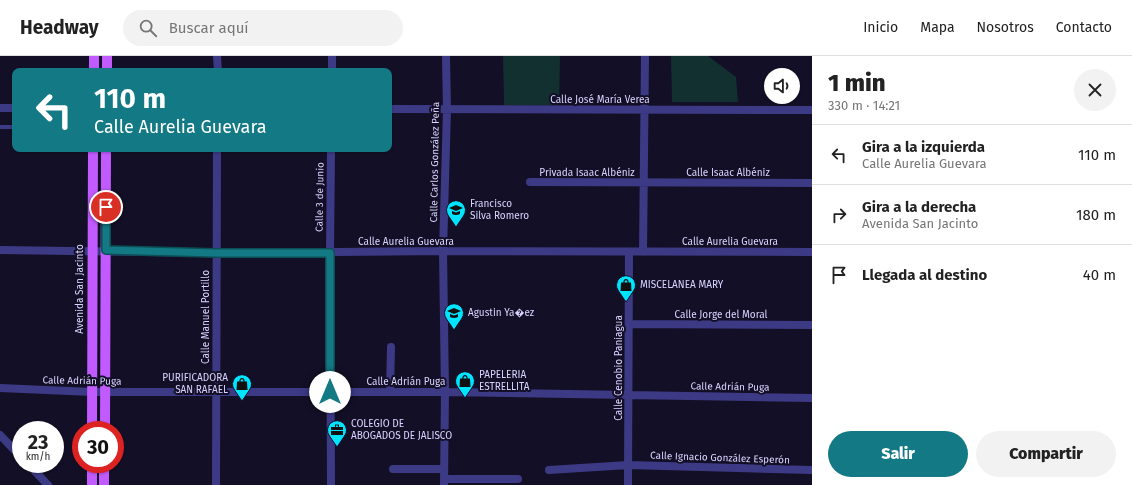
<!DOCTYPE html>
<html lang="es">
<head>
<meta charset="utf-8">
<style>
  body { margin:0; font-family:"Fira Sans",sans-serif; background:#f2f2f2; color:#222; height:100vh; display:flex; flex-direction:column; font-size:15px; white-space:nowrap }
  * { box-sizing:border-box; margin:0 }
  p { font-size:13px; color:#767676 }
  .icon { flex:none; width:22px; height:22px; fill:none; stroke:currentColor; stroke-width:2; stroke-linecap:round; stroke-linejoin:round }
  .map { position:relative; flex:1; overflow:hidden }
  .details { display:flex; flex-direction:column; background:#fff; width:320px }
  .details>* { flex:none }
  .top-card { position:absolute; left:12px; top:12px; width:380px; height:84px; border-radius:8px; box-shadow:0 1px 3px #0004; background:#137a85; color:#fff; overflow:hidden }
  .controls { position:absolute; left:764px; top:12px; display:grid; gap:8px }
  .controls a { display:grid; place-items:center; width:36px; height:36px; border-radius:50%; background:#fff; box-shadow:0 1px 3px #0004; font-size:20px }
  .speed { position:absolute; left:12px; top:365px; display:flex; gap:8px; font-size:20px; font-weight:700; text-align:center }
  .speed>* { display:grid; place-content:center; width:52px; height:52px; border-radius:50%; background:#fff; box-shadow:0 1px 3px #0004; line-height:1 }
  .speed small { font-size:10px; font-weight:400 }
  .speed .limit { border:6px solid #d22; background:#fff; color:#111 }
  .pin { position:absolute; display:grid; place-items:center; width:34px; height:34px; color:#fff; margin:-17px; border:2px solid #fff; border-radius:50%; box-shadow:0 1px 4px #0007 }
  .me { position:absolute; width:44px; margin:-22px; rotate:0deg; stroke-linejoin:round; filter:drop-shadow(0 0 3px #0008) }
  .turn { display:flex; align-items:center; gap:14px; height:84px; padding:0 16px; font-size:18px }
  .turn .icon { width:52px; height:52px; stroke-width:2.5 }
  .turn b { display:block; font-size:28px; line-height:34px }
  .round { display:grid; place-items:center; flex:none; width:42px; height:42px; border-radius:21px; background:#f2f2f2 }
  .summary { display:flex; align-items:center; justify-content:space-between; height:68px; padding:0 16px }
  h1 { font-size:24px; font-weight:800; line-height:30px }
  .button { display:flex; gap:8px; margin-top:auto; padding:8px 16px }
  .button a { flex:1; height:46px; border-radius:24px; background:#137a85; color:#fff; font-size:16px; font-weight:800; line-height:46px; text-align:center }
  .button a+a { background:#f2f2f2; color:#222 }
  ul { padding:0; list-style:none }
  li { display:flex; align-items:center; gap:12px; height:60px; padding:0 16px; border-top:1px solid #e0e0e0 }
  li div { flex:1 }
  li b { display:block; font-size:15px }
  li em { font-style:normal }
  header { display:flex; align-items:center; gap:24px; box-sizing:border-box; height:56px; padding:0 20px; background:#fff; border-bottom:1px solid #e0e0e0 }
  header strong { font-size:19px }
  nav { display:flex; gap:22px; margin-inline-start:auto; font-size:14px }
  .search { width:280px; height:36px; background:#f2f2f2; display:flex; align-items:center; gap:10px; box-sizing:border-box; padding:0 14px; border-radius:22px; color:#767676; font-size:15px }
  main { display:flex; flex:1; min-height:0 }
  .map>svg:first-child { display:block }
</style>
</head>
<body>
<header>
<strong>Headway</strong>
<div class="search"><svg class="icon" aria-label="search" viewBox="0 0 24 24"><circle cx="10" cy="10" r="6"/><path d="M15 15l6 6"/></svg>Buscar aquí</div>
<nav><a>Inicio</a><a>Mapa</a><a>Nosotros</a><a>Contacto</a></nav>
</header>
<main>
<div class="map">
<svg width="812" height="429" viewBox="0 0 812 429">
  <rect width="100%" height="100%" fill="#130f26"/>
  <path fill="#12302f" d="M503,0H560L559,49H504Z
    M671,0H708L736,21L738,46H672Z"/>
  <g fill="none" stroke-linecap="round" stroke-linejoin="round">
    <path stroke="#3d3a85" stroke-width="4" d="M0,71H15"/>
    <path stroke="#3d3a85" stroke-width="8" d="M217,0L218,15
      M332,15V0
      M0,52H15
      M389,53L812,54
      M530,126L812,127
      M0,194L216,197L443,195L812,196
      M643,196L645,0
      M629,268L812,269
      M0,332L92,336H445L812,342
      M390,336L391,291
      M0,379L21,401
      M28,408L48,429
      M393,413H444
      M549,414L628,409L812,414
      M444,423H518
      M216,429L217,93
      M331,429L330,197L331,93
      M444,429L445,336L443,195L447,54L446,0
      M628,429L629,196"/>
    <path stroke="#c25bff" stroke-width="10" d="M94,0V15
      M107,15V0
      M92,374L93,93
      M105,374L106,93
      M92,408V429
      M104,429V408"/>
  </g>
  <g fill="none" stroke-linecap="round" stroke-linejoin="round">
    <g stroke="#0c4f56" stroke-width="10">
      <path id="route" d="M106,151V194L216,197H330V336"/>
    </g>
    <use href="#route" stroke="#137a85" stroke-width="7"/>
  </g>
  <defs>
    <g id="school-pin" transform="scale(1)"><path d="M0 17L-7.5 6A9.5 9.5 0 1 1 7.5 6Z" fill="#00e5ff" stroke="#130f26"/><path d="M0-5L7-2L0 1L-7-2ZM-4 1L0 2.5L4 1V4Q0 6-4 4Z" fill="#111"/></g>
    <g id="shop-pin" transform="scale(1)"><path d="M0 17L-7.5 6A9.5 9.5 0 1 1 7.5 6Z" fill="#00e5ff" stroke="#130f26"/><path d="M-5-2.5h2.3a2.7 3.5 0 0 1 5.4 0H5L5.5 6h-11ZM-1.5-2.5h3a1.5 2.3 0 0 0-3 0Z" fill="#111"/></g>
    <g id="office-pin" transform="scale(1)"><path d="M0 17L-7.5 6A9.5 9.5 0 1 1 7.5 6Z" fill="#00e5ff" stroke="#130f26"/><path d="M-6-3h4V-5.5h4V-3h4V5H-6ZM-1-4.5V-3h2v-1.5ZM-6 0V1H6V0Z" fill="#111"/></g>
  </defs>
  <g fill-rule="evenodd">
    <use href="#school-pin" x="456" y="154"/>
    <use href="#shop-pin" x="626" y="229"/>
    <use href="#school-pin" x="454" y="257"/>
    <use href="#shop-pin" x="465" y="325"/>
    <use href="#shop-pin" x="242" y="328"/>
    <use href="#office-pin" x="337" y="374"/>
  </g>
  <g text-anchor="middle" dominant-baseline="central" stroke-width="4" stroke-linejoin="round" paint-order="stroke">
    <g font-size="10" fill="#d9d4ff" stroke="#130f26">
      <text x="600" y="44">Calle José María Verea</text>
      <text transform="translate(435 106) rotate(-89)">Calle Carlos González Peña</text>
      <text x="587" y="117">Privada Isaac Albéniz</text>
      <text x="728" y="117">Calle Isaac Albéniz</text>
      <text transform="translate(320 141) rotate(-89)">Calle 3 de Junio</text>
      <text x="406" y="186">Calle Aurelia Guevara</text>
      <text x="730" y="186">Calle Aurelia Guevara</text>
      <text transform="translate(80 233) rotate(-90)">Avenida San Jacinto</text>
      <text x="721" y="259">Calle Jorge del Moral</text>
      <text transform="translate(206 261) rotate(-90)">Calle Manuel Portillo</text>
      <text transform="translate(619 312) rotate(-90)">Calle Cenobio Paniagua</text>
      <text transform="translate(82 325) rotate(1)">Calle Adrián Puga</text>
      <text x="406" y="326">Calle Adrián Puga</text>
      <text transform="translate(730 331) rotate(1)">Calle Adrián Puga</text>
      <text transform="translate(720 402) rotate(2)">Calle Ignacio González Esperón</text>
    </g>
    <g font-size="10" fill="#d9d4ff" stroke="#130f26" text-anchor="start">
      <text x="470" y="148">Francisco<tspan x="470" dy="12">Silva Romero</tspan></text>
      <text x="640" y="229">MISCELANEA MARY</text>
      <text x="468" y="257">Agustin Ya�ez</text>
      <text x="479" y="319">PAPELERIA<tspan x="479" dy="12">ESTRELLITA</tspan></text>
      <text x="228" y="322" text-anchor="end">PURIFICADORA<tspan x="228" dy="12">SAN RAFAEL</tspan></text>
      <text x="351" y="368">COLEGIO DE<tspan x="351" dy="12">ABOGADOS DE JALISCO</tspan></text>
    </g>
  </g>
</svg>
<div class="controls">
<a><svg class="icon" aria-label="sound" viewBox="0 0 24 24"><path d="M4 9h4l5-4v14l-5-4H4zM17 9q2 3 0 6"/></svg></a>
</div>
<div class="speed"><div>23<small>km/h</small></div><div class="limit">30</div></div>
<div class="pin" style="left:106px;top:151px;background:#d93025"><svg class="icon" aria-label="arrive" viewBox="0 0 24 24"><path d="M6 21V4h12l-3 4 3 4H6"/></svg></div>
<svg class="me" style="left:330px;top:336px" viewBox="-20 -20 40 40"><circle r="19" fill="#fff"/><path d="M0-13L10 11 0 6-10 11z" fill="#137a85"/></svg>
<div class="top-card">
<div class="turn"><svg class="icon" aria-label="left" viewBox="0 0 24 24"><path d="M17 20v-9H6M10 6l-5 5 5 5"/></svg><div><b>110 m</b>Calle Aurelia Guevara</div></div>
</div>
</div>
<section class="details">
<div class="summary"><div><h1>1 min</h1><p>330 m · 14:21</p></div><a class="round"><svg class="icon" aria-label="close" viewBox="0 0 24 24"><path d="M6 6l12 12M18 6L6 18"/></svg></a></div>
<ul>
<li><svg class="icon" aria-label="left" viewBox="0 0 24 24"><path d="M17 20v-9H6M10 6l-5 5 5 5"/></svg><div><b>Gira a la izquierda</b><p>Calle Aurelia Guevara</p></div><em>110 m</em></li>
<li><svg class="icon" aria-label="right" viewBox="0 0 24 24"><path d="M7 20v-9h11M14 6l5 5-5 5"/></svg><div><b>Gira a la derecha</b><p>Avenida San Jacinto</p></div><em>180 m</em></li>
<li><svg class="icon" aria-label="arrive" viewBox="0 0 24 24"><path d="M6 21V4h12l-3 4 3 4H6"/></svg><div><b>Llegada al destino</b></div><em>40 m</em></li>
</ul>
<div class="button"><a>Salir</a><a>Compartir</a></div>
</section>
</main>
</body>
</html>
